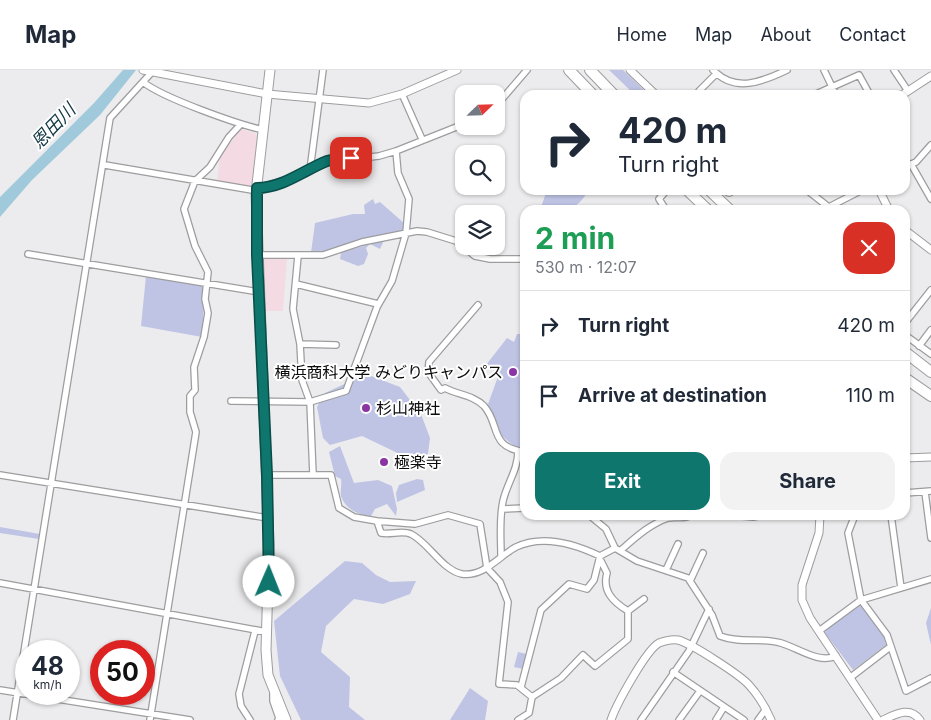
<!DOCTYPE html>
<html lang="en">
<head>
<meta charset="utf-8">
<style>
  body { margin:0; font-family:Inter,"Noto Sans JP",sans-serif; background:#f2f2f3; color:#1f2937; height:100vh; display:flex; flex-direction:column; font-size:19px; white-space:nowrap }
  * { box-sizing:border-box; margin:0 }
  p { font-size:16px; color:#747a83 }
  .icon { flex:none; width:28px; height:28px; fill:none; stroke:currentColor; stroke-width:2; stroke-linecap:round; stroke-linejoin:round }
  .map { position:relative; flex:1; overflow:hidden }
  .sheet { position:absolute; left:520px; top:135px; width:390px; height:315px; display:flex; flex-direction:column; background:#fff; border-radius:15px; box-shadow:0 1px 4px #0004 }
  .sheet>* { flex:none }
  .top-card { position:absolute; left:520px; top:20px; width:390px; height:105px; border-radius:15px; box-shadow:0 1px 4px #0004; background:#fff; color:#1f2937; overflow:hidden }
  .needle { width:32px; rotate:67deg }
  .buttons { position:absolute; left:455px; top:15px; display:grid; gap:10px }
  .buttons a { display:grid; place-items:center; width:50px; height:50px; border-radius:10px; background:#fff; box-shadow:0 1px 4px #0004; font-size:25px }
  .speed { position:absolute; left:15px; top:570px; display:flex; gap:10px; font-size:25px; font-weight:700; text-align:center }
  .speed>* { display:grid; place-content:center; width:65px; height:65px; border-radius:50%; background:#fff; box-shadow:0 1px 4px #0004; line-height:1 }
  .speed small { font-size:12px; font-weight:400 }
  .speed .limit { border:8px solid #d22; background:#fff; color:#111 }
  .pin { position:absolute; display:grid; place-items:center; width:42px; height:42px; color:#fff; margin:-21px; border-radius:10px; box-shadow:0 2px 8px #0006 }
  .me { position:absolute; width:55px; margin:-28px; rotate:1deg; stroke-linejoin:round; filter:drop-shadow(0 0 4px #0008) }
  .turn { display:flex; align-items:center; gap:18px; height:105px; padding:0 15px; font-size:22px }
  .turn .icon { width:65px; height:65px; stroke-width:2.5 }
  .turn b { display:block; font-size:35px; line-height:42px }
  .round { display:grid; place-items:center; flex:none; width:52px; height:52px; border-radius:15px; background:#f2f2f3 }
  .head { display:flex; align-items:center; justify-content:space-between; height:85px; padding:0 15px }
  h1 { font-size:30px; font-weight:700; line-height:38px; color:#1e9e55 }
  .button { display:flex; gap:10px; margin-top:auto; padding:10px 15px }
  .button a { flex:1; height:58px; border-radius:15px; background:#0f766e; color:#fff; font-size:20px; font-weight:700; line-height:58px; text-align:center }
  .button a+a { background:#f2f2f3; color:#1f2937 }
  ul { padding:0; list-style:none }
  li { display:flex; align-items:center; gap:15px; height:70px; padding:0 15px; border-top:1px solid #e0e1e3 }
  li div { flex:1 }
  li b { display:block; font-size:19px }
  li em { font-style:normal }
  header { display:flex; align-items:center; gap:30px; box-sizing:border-box; height:70px; padding:0 25px; background:#fff; border-bottom:1px solid #e0e1e3 }
  header strong { font-size:24px }
  nav { display:flex; gap:28px; margin-inline-start:auto; font-size:18px }
  .map>svg:first-child { display:block }
</style>
</head>
<body>
<header>
<strong>Map</strong>
<nav><a>Home</a><a>Map</a><a>About</a><a>Contact</a></nav>
</header>
<div class="map">
<svg width="931" height="650" viewBox="0 0 931 650">
  <rect width="100%" height="100%" fill="#ececee"/>
  <path fill="#f4dbe3" d="M241,59L255,63L257,66L252,116L250,118L217,112L220,87Z
    M263,188L287,189L283,241H266Z"/>
  <path fill="#bfc4e5" d="M609,0H623L649,25H635Z
    M547,120H589C574,144 566,140 540,140Z
    M373,129L375,134L380,132L405,154L404,160L357,171L329,181L311,183L315,153L353,144H365L364,135Z
    M384,170L380,179L370,174L366,178L368,184L364,194L358,196L340,189L341,183L346,181Z
    M146,206L205,216L202,267L141,256Z
    M517,264H525V380L514,376L499,364L488,334L499,304L486,295L507,268L514,272Z
    M366,304L400,317L421,344L430,368L428,384L410,389L362,366L330,375L323,368L317,337L325,323Z
    M340,376L354,413L378,410L392,416L397,439L396,446L387,434L375,439L371,446C358,445 345,439 341,426C340,422 342,414 341,409L335,406L329,382Z
    M417,409L423,410L425,420L397,432L396,423L399,415Z
    M0,457L40,464L39,469L0,463Z
    M345,491L362,493L376,505L390,512L416,511L410,524L383,534L354,529L326,556L321,582L350,607L349,637L365,650H301L280,606L274,551Z
    M858,535L861,536L884,567L886,575L853,600L825,563L826,559Z
    M931,538V575L926,553Z
    M518,582L527,584L524,599L514,597Z
    M470,618L488,631L485,650H450Z"/>
  <path fill="#a0cadb" d="M123,0H136L100,45L32,110L0,147V127L94,33Z"/>
  <g fill="none" stroke-linecap="round" stroke-linejoin="round">
    <g stroke="#9d9d9f" stroke-width="8">
      <path id="minor" d="M713,0C735,23 762,12 787,0
        M824,0L836,25
        M894,0L908,21
        M143,12C163,28 237,54 263,60
        M402,24L422,69
        M700,25L699,21L716,4
        M814,25L859,5L870,25
        M496,36L527,0
        M911,94L931,129
        M105,95L252,120L305,104L327,92L379,86L396,81L464,54
        M905,97L916,92L931,75
        M310,100L323,0
        M807,120L831,139
        M666,121L659,129L666,140
        M829,137L862,120
        M28,184L259,222
        M257,185H323L362,172L417,161L427,162L456,171L475,186L490,189H525
        M298,186L293,239L300,274L302,310L310,332L346,321L377,237L392,211L406,163L409,129L398,103L396,81
        M296,214L378,234
        M478,235L429,292L428,302L441,320L445,318C458,325 473,325 484,336C501,355 488,377 525,382
        M905,253L931,220
        M905,265L931,284
        M300,274L336,275
        M919,276L931,260
        M231,331L310,332L313,405
        M0,405L268,448
        M267,405H331L339,438L354,447L377,451L415,454L448,445L480,454L487,498L500,512L508,532L499,614L517,615L532,627L529,643L518,650
        M925,422L931,468
        M905,423L931,421
        M502,439L525,438
        M589,445L606,459L615,478
        M731,445L753,447L764,445
        M855,445L848,463L861,530L887,565L906,621L931,608
        M891,445L901,518
        M377,451L381,463C391,465 402,460 411,464C429,473 442,500 462,504C484,507 499,486 516,477C543,464 575,474 600,486
        M621,480C635,468 650,454 668,448C677,446 683,450 691,445
        M501,487C501,468 499,449 503,431C507,413 518,400 518,381
        M601,491L607,503C602,521 613,532 628,541
        M666,500L678,474
        M690,511L703,483
        M0,513L267,562
        M628,541L644,529
        M819,561L861,530L931,509
        M673,602L744,650
        M851,607L890,577
        M521,617L541,540L569,514L587,519L594,510L600,486L615,478L637,491L688,508L712,545L720,566C741,574 761,567 781,573C798,578 819,594 836,586
        M0,620L190,650
        M273,623V631L279,648L278,650
        M532,627L561,608L583,585L595,596L628,569V541
        M13,650L110,48L152,2
        M150,650L196,362L190,342V326L195,320L194,297L204,267L208,243L205,229L208,202L195,176L184,139L195,111L210,97L229,67L241,54
        M250,650L241,636L239,624L255,561
        M641,650L689,581L709,539
        M679,650L700,621
        M716,650L724,637
        M758,650L766,639"/>
    </g>
    <g stroke="#9d9d9f" stroke-width="9">
      <path id="tertiary" d="M143,0L267,24L369,33L402,24L457,0
        M630,0L656,25
        M902,25L931,6
        M879,120L889,140
        M905,160L931,180
        M905,388L931,387
        M820,445L819,463L802,515V530L810,548L878,650
        M611,650C616,635 646,580 659,573C664,571 672,569 678,570C691,573 740,605 749,615C759,626 765,636 771,650
        M883,650C896,644 910,636 920,650"/>
    </g>
    <g stroke="#9d9d9f" stroke-width="11">
      <path id="secondary" d="M270,0L256,123L269,475L266,580L268,605L286,650"/>
    </g>
    <g stroke="#9d9d9f" stroke-width="12">
      <path id="motorway" d="M569,0L593,25
        M590,0L614,25
        M687,120L708,140
        M709,120L730,140
        M728,120L729,121
        M905,282L931,302
        M905,308L931,326"/>
    </g>
    <use href="#minor" stroke="#fff" stroke-width="5.5"/>
    <use href="#tertiary" stroke="#fff" stroke-width="7"/>
    <use href="#secondary" stroke="#fff" stroke-width="9"/>
    <use href="#motorway" stroke="#fff" stroke-width="10"/>
  </g>
  <g fill="none" stroke-linecap="round" stroke-linejoin="round">
    <g stroke="#0a4d48" stroke-width="12">
      <path id="route" d="M269,512L267,405L257,185V118C283,118 304,100 327,91C335,89 343,89 351,88"/>
    </g>
    <use href="#route" stroke="#0f766e" stroke-width="9"/>
  </g>
  <g fill="#8a35a3" stroke="#fff" stroke-width="2">
    <circle cx="513" cy="302" r="5"/>
    <circle cx="366" cy="338" r="5"/>
    <circle cx="384" cy="392" r="5"/>
  </g>
  <g text-anchor="middle" dominant-baseline="central" stroke-width="4" stroke-linejoin="round" paint-order="stroke">
    <g font-size="16" fill="#0c0c0c" stroke="#fff" text-anchor="start">
      <text x="503" y="302" text-anchor="end">横浜商科大学 みどりキャンパス</text>
      <text x="376" y="338">杉山神社</text>
      <text x="394" y="392">極楽寺</text>
    </g>
    <g font-size="18" font-style="italic" fill="#123744" stroke="#fff">
      <text transform="translate(53 56) rotate(-46)">恩田川</text>
    </g>
  </g>
</svg>
<div class="buttons">
<a><svg class="needle" viewBox="-14 -14 28 28"><path d="M0-13l5 13h-10z" fill="#e53935"/><path d="M0 13l5-13h-10z" fill="#747a83"/></svg></a>
<a><svg class="icon" aria-label="search" viewBox="0 0 24 24"><circle cx="10" cy="10" r="6"/><path d="M15 15l6 6"/></svg></a>
<a><svg class="icon" aria-label="layers" viewBox="0 0 24 24"><path d="M12 4l9 5-9 5-9-5zM3 14l9 5 9-5"/></svg></a>
</div>
<div class="speed"><div>48<small>km/h</small></div><div class="limit">50</div></div>
<div class="pin" style="left:351px;top:88px;background:#d93025"><svg class="icon" aria-label="arrive" viewBox="0 0 24 24"><path d="M6 21V4h12l-3 4 3 4H6"/></svg></div>
<svg class="me" style="left:269px;top:512px" viewBox="-20 -20 40 40"><circle r="19" fill="#fff"/><path d="M0-13L10 11 0 6-10 11z" fill="#0f766e"/></svg>
<div class="top-card">
<div class="turn"><svg class="icon" aria-label="right" viewBox="0 0 24 24"><path d="M7 20v-9h11M14 6l5 5-5 5"/></svg><div><b>420 m</b>Turn right</div></div>
</div>
<section class="sheet">
<div class="head"><div><h1>2 min</h1><p>530 m · 12:07</p></div><a class="round" style="background:#d93025;color:#fff"><svg class="icon" aria-label="close" viewBox="0 0 24 24"><path d="M6 6l12 12M18 6L6 18"/></svg></a></div>
<ul>
<li><svg class="icon" aria-label="right" viewBox="0 0 24 24"><path d="M7 20v-9h11M14 6l5 5-5 5"/></svg><div><b>Turn right</b></div><em>420 m</em></li>
<li><svg class="icon" aria-label="arrive" viewBox="0 0 24 24"><path d="M6 21V4h12l-3 4 3 4H6"/></svg><div><b>Arrive at destination</b></div><em>110 m</em></li>
</ul>
<div class="button"><a>Exit</a><a>Share</a></div>
</section>
</div>
</body>
</html>
